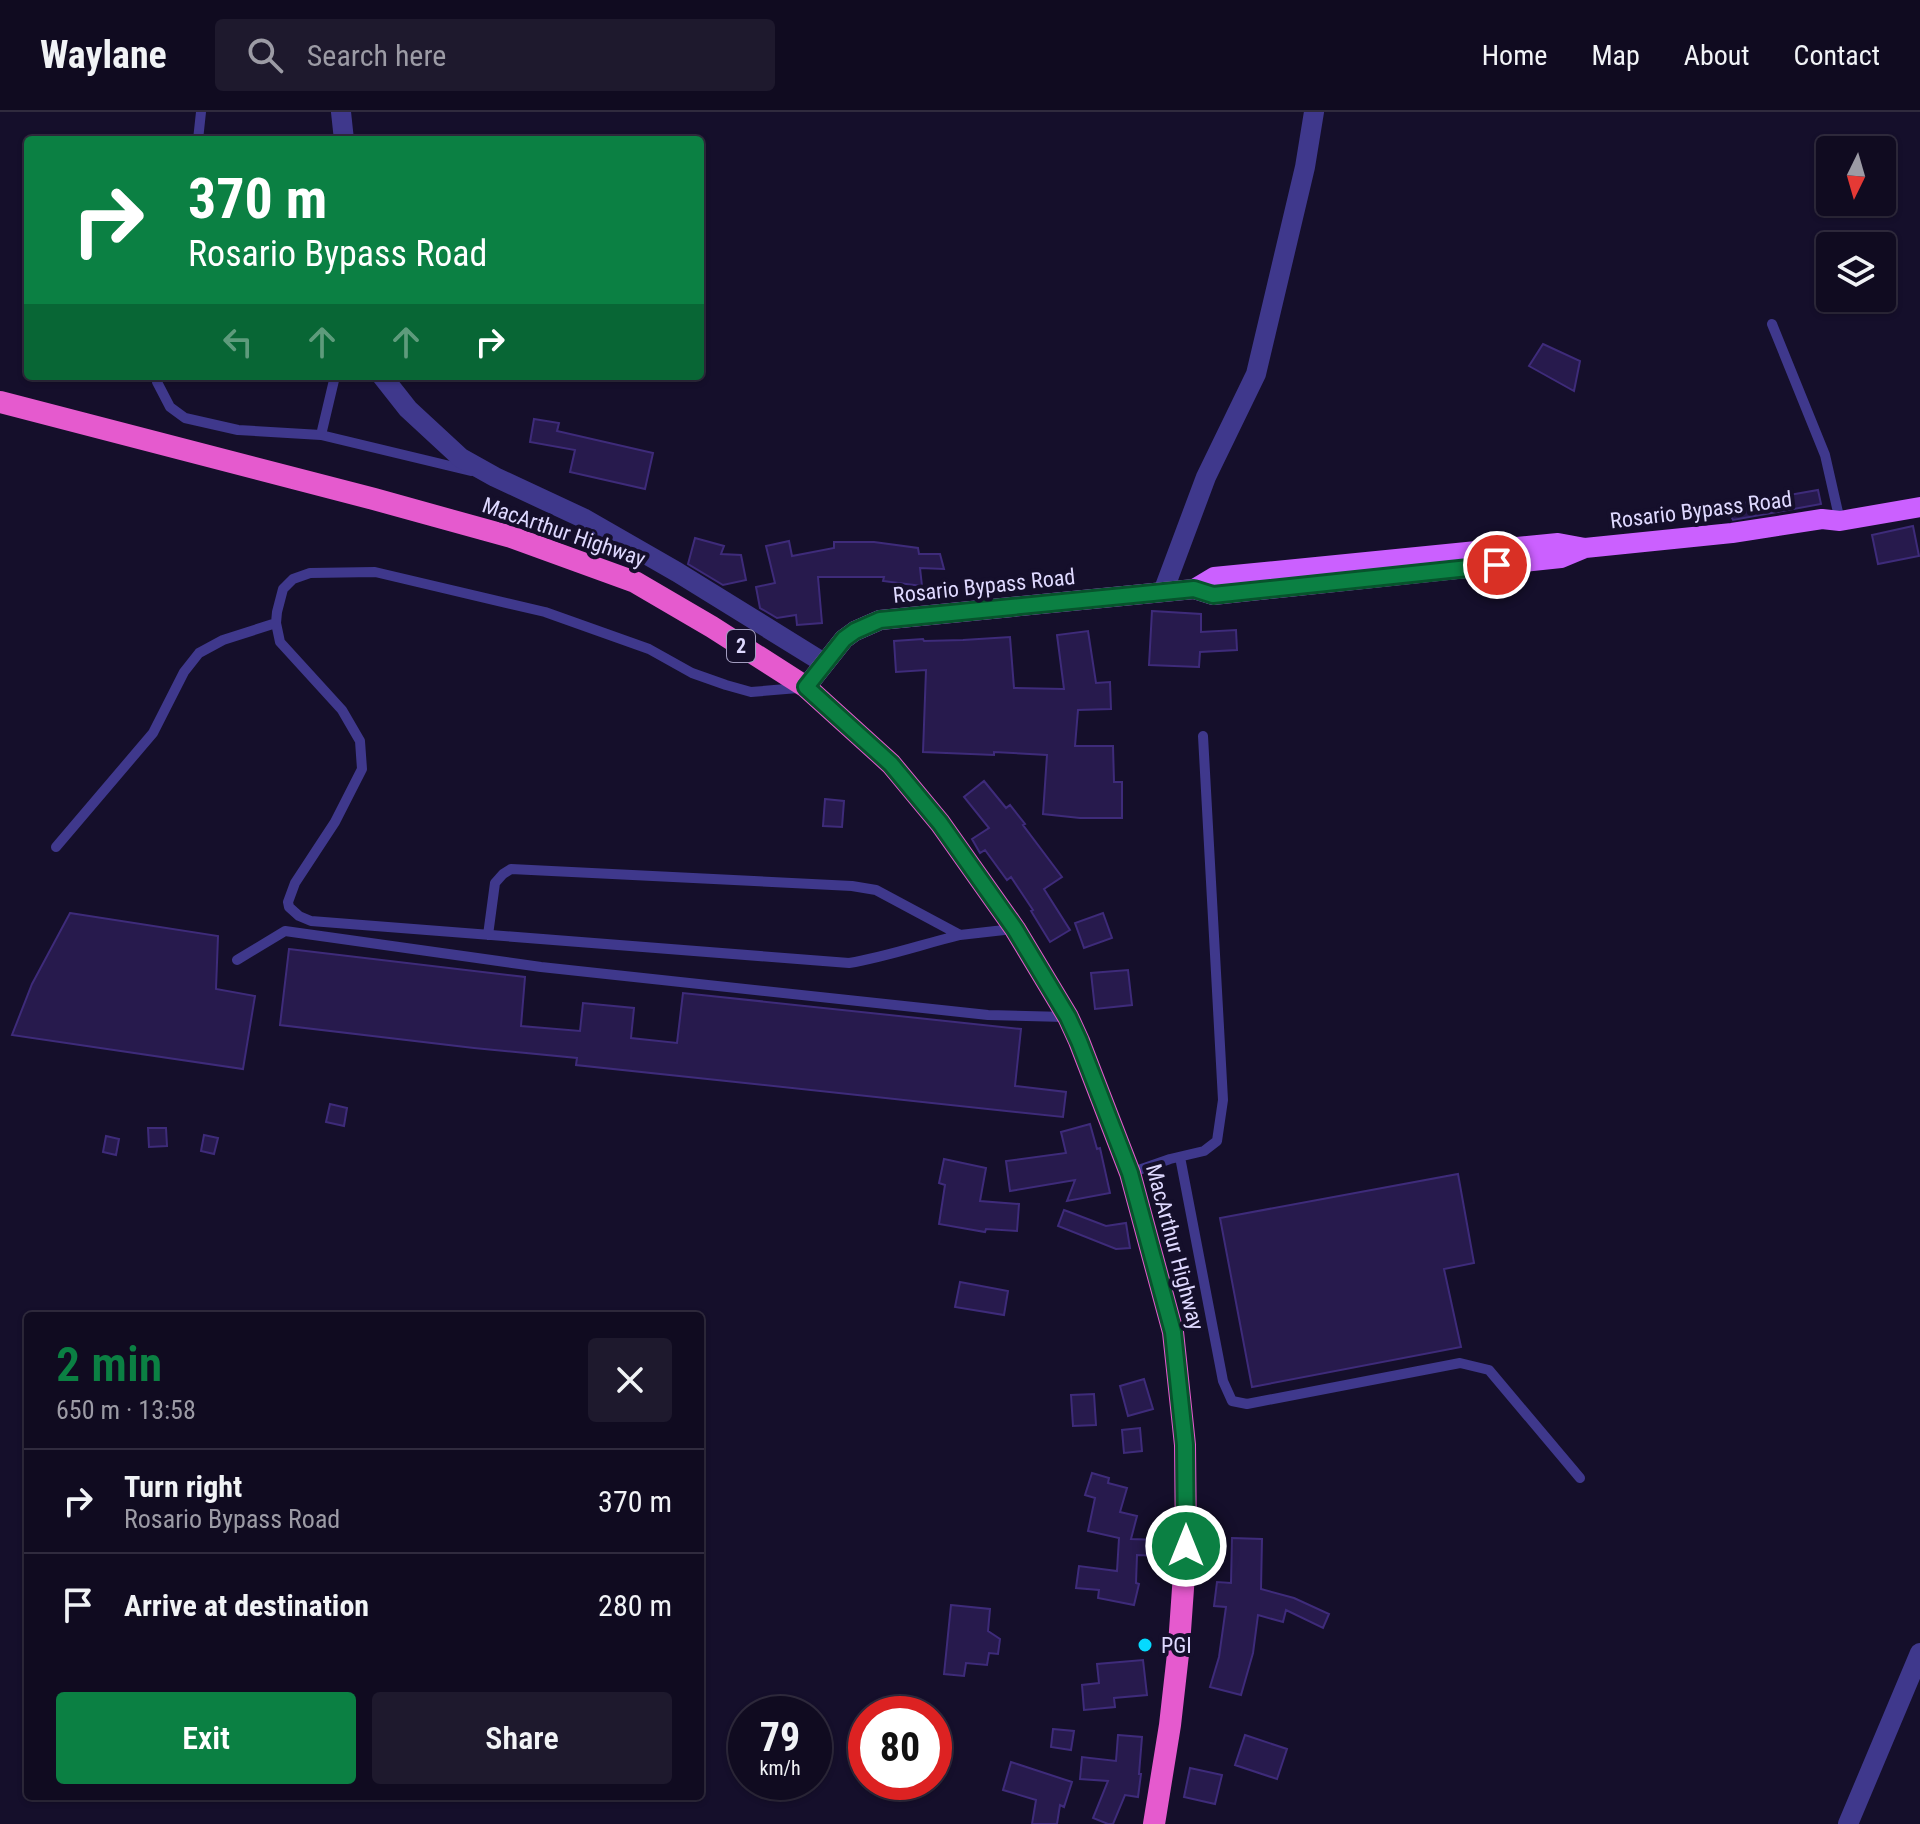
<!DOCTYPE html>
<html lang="en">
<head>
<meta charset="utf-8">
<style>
  body { margin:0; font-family:"Roboto Condensed",sans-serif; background:#1e192d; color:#f1f3f6; height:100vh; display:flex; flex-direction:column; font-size:30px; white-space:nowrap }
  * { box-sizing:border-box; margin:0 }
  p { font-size:26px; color:#9c9ba5 }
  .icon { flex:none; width:44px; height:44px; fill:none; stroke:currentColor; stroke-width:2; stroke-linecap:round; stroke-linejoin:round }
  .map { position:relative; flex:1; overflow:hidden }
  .panel { position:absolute; left:24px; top:1200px; width:680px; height:488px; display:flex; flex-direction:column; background:#100b20; border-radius:8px; box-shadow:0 2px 6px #0004,0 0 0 2px #302b3e }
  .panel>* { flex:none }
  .guide { position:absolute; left:24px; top:24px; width:680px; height:244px; border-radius:8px; box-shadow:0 2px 6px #0004,0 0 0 2px #302b3e; background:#0b8043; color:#fff; overflow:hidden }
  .needle { width:52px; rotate:185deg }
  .buttons { position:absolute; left:1816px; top:24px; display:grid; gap:16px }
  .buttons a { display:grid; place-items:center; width:80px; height:80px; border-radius:8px; background:#100b20; box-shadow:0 2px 6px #0004,0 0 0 2px #302b3e; font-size:40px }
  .speed { position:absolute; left:728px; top:1584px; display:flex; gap:16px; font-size:40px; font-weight:700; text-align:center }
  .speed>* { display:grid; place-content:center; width:104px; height:104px; border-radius:50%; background:#100b20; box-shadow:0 2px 6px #0004,0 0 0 2px #302b3e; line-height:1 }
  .speed small { font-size:20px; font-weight:400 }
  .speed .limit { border:12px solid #d22; background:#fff; color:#111 }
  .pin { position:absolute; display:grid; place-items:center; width:68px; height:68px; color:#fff; margin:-34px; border:4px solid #fff; border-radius:50%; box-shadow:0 2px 8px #0007 }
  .me { position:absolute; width:88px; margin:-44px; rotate:0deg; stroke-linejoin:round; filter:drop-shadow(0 0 6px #0008) }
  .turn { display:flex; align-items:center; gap:28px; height:168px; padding:0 32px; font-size:36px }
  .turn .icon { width:104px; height:104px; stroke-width:2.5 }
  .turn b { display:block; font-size:56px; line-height:68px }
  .lanes { display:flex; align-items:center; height:76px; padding:0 32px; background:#0003; justify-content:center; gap:40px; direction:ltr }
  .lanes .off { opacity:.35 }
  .round { display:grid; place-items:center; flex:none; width:84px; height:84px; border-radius:8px; background:#1e192d }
  .summary { display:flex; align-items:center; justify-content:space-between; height:136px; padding:0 32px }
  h1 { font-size:48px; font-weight:600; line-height:60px; color:#0b8043 }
  .action { display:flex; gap:16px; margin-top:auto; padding:16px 32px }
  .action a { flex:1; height:92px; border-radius:8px; background:#0b8043; color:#fff; font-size:32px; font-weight:600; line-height:92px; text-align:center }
  .action a+a { background:#1e192d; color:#f1f3f6 }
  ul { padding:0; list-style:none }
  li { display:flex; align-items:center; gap:24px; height:104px; padding:0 32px; border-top:2px solid #302b3e }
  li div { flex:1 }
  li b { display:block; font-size:30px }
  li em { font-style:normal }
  header { display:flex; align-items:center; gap:48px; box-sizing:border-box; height:112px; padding:0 40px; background:#100b20; border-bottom:2px solid #302b3e }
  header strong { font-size:38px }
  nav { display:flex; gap:44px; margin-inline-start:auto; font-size:28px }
  .search { width:560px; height:72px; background:#1e192d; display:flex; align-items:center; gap:20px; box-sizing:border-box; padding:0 28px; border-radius:8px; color:#9c9ba5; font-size:30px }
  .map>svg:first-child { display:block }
</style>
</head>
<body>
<header>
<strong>Waylane</strong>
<div class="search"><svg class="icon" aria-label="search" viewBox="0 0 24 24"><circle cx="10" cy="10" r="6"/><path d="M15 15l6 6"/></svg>Search here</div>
<nav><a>Home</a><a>Map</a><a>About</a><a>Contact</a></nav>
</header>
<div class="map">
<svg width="1920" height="1712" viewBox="0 0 1920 1712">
  <rect width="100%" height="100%" fill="#150f2b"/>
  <path fill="#271a4d" stroke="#3e2b7a" stroke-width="2" d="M1543,232L1580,249L1574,279L1529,254Z
    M534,307L559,311L557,319L653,341L645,377L570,360L575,338L530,330Z
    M1818,378L1821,392L1733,408L1726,394Z
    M1913,414L1919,444L1878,452L1872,423Z
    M695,426L724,434L721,442L741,443L746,468L723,473L688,452Z
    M789,429L792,444L834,436V430H874L918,436L919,442H940L944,457L920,456L922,474L883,469L884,465H818L822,511L797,513L796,503L777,506L760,496L756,475L775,471L766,434Z
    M1152,499L1201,502V520L1236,518L1237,538L1200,540L1199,555L1149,553Z
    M1088,519L1096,571L1110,570L1111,597L1078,598L1075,634H1113L1114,670H1122V706H1080L1043,702L1047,643L994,640V643L923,640L926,558L896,560L894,529L923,527L924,529L963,528L1010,525L1014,576L1064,577L1057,523Z
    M984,669L1006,696L1010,693L1025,712L1023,713L1062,765L1044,777L1070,818L1050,830L1031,799L1033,798L1011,765L1007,768L985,738L980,741L972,727L989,716L964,685Z
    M825,687L844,689L842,715L823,714Z
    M70,801L218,824L216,877L255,884L243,957L12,923L32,872Z
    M1103,801L1112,826L1084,836L1075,811Z
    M289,837L525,865L521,914L580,919L583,891L634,896L631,926L677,931L683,881L1021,917L1015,974L1066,980L1063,1005L576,953L577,946L474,936L280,913Z
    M1128,858L1132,893L1095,897L1091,861Z
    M330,992L347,996L344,1014L326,1010Z
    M1090,1012L1097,1037L1100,1036L1110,1081L1067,1089L1075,1068L1010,1079L1006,1049L1066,1041L1061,1020Z
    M148,1016H166L167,1034L149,1035Z
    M204,1023L218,1026L214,1042L201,1039Z
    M106,1024L119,1027L116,1043L103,1040Z
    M944,1047L986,1056L980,1089L1019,1092L1017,1119L986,1117L985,1120L939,1112L945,1073L939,1071Z
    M1458,1062L1474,1151L1444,1157L1461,1235L1252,1275L1220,1106Z
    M1064,1098L1106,1114L1126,1111L1130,1136L1116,1137L1058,1114Z
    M960,1170L1008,1179L1004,1203L955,1195Z
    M1144,1267L1153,1297L1128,1304L1120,1274Z
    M1094,1282L1096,1313L1073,1314L1071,1283Z
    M1140,1316L1142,1339L1124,1341L1122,1318Z
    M1092,1361L1109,1366L1108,1371L1127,1376L1120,1400L1137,1404L1131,1427L1160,1428V1444L1137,1443L1136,1471L1139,1472L1134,1493L1098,1486L1099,1478L1076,1476L1079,1454L1117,1459L1119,1426L1088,1419L1095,1386L1085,1383Z
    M1232,1426L1262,1427L1261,1477L1294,1486L1329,1502L1323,1516L1286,1498L1283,1510L1258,1503L1253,1541L1241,1583L1210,1575L1219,1545L1226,1495L1214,1494L1217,1470L1231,1471Z
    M951,1493L990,1497L988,1519L1000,1527L998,1542L989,1541L987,1553L966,1551L964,1564L944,1562Z
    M1143,1548L1147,1583L1114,1586L1115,1595L1084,1598L1082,1573L1099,1571L1097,1552Z
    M1053,1617L1074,1619L1071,1638L1051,1635Z
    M1118,1623L1142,1625L1139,1662H1141L1138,1685L1125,1683L1113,1712H1108L1093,1706L1108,1669L1080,1667L1082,1645L1116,1649Z
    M1245,1623L1287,1637L1277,1667L1235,1653Z
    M1011,1650L1072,1670L1064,1695L1060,1693L1057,1712H1032L1036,1688L1003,1678Z
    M1190,1656L1222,1663L1215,1692L1184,1685Z"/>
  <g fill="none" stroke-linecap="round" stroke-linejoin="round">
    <path stroke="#3f388c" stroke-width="10" d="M198,28L201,0
      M1772,212L1825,343L1840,409
      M157,264V270L170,295L185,306L238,318L321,323L335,264
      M321,323L471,359
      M798,576L751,580L726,573L692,561L649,537L545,500L375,460L310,461L293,467L283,477L277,500L276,511L280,530L342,598L360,629L362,657L335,710L295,771L288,790L289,795L299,804L311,809L849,851C886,845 923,832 960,823
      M56,735L153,621L184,560L199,541L223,528L276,511
      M488,823L495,771L503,762L511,757L852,774L876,778L960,823L1013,817
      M237,848L285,819L541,855L988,903L1066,905
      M1180,1045L1223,1269L1232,1289L1247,1292L1460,1251L1489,1258L1580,1366
      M1130,1061L1170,1047L1204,1039L1217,1029L1223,988L1203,624"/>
    <path stroke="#3f388c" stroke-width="20" d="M341,0L344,28
      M382,264L408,297L461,346L495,365L583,406L677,460L824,551
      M1848,1712L1920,1541"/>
    <path stroke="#3f388c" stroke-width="20" d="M1163,480L1206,365L1256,262L1305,55L1314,0"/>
    <path stroke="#cb60ff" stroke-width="20" d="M1194,477L1213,483L1561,446L1585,436
      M806,575L844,527L855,519L880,508L1194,477L1214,465L1558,431L1585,436L1732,421L1822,407L1840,409L1920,395"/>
    <path stroke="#e55ace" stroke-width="22" d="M0,290L374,387L511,425L635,470L712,515L806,575L891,652L940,711L1015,817L1068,905L1079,929L1130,1061L1173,1220L1185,1333L1186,1434L1179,1533L1170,1613L1154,1712"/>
  </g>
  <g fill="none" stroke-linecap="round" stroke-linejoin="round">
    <g stroke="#07532c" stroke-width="20">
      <path id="route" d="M1186,1434L1185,1333L1173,1220L1130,1061L1079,929L1068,905L1015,817L940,711L891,652L806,575L844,527L855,519L880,508L1194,477L1213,483L1497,453"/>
    </g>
    <use href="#route" stroke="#0b8043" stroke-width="14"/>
  </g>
  <circle fill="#05daff" stroke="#150f2b" stroke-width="3" cx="1145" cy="1533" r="8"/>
  <g text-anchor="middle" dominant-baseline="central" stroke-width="8" stroke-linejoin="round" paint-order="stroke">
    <rect fill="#150f2b" stroke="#a29cbf" stroke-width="2" x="727" y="518" width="28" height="32" rx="6"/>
    <g font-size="20" font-weight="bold" fill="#dfd9ff">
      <text x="741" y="534">2</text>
    </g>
    <g font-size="22" fill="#dfd9ff" stroke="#150f2b">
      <text transform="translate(1701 398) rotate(-7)">Rosario Bypass Road</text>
      <text transform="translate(564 420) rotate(19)">MacArthur Highway</text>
      <text transform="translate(984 474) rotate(-6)">Rosario Bypass Road</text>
      <text transform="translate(1175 1135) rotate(75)">MacArthur Highway</text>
    </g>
    <g font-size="22" fill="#dfd9ff" stroke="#150f2b" text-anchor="start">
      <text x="1161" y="1533">PGI</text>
    </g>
  </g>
</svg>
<div class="buttons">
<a><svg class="needle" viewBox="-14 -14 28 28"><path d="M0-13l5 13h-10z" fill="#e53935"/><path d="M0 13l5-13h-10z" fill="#9c9ba5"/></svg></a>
<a><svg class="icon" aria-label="layers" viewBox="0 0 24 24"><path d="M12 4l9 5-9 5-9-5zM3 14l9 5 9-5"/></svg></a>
</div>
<div class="speed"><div>79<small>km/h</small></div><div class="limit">80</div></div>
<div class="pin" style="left:1497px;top:453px;background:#d93025"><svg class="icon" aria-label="arrive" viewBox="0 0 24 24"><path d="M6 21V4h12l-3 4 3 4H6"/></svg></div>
<svg class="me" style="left:1186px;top:1434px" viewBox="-20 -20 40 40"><circle r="17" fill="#0b8043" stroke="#fff" stroke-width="3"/><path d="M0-11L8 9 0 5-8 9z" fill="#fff"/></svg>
<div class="guide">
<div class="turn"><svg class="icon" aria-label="right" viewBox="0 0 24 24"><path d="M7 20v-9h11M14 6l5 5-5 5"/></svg><div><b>370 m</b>Rosario Bypass Road</div></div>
<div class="lanes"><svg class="icon off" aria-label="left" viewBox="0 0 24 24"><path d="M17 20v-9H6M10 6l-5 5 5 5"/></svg><svg class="icon off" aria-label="ahead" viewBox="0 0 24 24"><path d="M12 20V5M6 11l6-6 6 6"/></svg><svg class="icon off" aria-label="ahead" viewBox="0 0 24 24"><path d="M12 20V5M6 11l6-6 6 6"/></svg><svg class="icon" aria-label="right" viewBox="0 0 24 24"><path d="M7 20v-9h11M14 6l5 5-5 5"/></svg></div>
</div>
<section class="panel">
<div class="summary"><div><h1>2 min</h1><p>650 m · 13:58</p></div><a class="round"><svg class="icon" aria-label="close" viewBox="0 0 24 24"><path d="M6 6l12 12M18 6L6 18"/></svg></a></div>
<ul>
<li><svg class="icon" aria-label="right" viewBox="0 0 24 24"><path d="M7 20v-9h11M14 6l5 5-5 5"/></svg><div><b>Turn right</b><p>Rosario Bypass Road</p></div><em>370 m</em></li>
<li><svg class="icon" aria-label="arrive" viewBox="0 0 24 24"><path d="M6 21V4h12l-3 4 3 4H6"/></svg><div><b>Arrive at destination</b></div><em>280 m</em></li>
</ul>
<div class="action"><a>Exit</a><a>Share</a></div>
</section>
</div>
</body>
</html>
